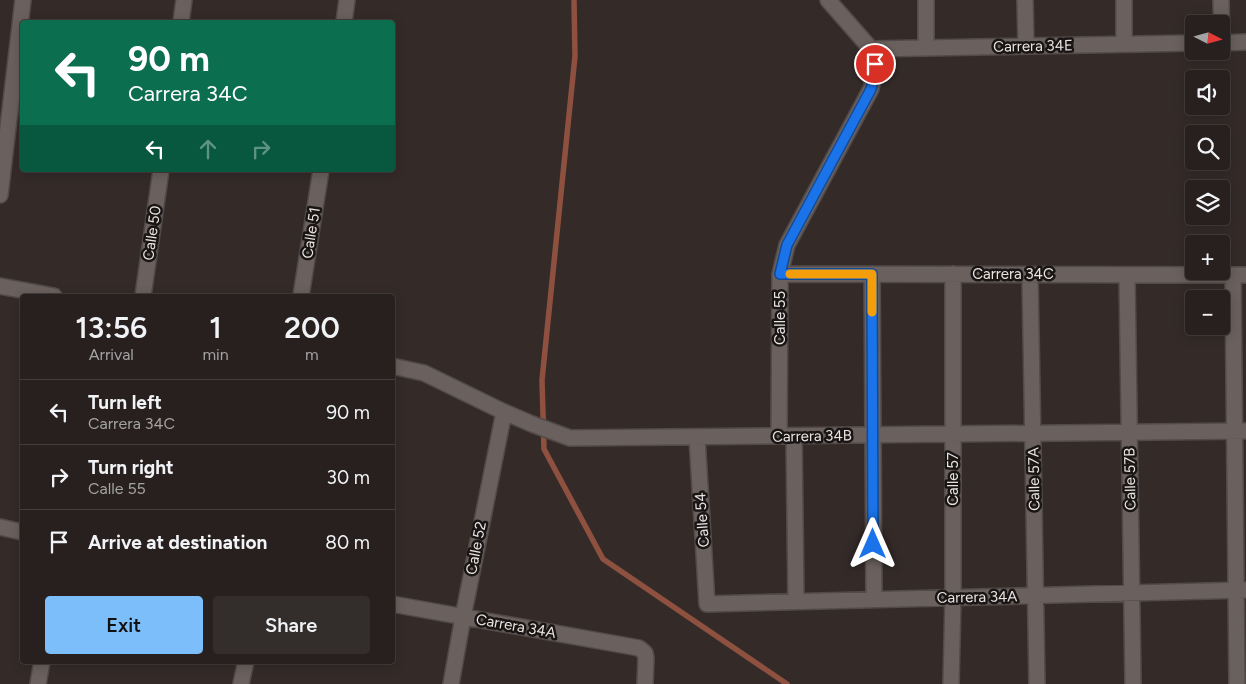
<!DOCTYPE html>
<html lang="en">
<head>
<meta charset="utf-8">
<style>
  body { margin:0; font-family:Figtree,sans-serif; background:#332d2c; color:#f1f3f6; height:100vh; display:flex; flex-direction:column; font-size:19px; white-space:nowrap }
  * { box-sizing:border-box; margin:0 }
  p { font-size:16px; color:#a4a3a4 }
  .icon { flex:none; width:28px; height:28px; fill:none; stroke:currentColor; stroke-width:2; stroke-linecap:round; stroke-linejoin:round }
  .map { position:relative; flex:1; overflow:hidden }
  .sheet { position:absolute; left:20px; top:294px; width:375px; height:370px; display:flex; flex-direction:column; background:#27201f; border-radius:5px; box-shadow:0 2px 12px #0003,0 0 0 1px #433e3d }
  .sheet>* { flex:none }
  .top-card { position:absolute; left:20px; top:20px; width:375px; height:152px; border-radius:5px; box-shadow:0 2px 12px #0003,0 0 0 1px #433e3d; background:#0b6e4f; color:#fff; overflow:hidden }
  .needle { width:32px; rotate:96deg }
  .buttons { position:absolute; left:1185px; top:15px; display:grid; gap:10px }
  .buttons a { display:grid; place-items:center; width:45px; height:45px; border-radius:5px; background:#27201f; box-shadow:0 2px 12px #0003,0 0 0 1px #433e3d; font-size:25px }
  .pin { position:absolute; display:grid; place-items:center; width:42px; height:42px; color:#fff; margin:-21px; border:2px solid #fff; border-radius:50%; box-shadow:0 1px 5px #0007 }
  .me { position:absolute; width:55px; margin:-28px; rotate:0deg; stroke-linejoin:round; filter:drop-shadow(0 0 4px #0008) }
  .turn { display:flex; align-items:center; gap:18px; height:105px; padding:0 25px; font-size:22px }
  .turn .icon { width:65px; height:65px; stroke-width:2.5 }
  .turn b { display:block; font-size:35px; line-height:42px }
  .lanes { display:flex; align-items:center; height:48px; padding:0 25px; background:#0003; justify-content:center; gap:25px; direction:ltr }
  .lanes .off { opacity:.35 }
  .eta { display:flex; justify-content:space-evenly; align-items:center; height:85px; text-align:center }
  .eta b { font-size:30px; font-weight:600; line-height:35px }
  .primary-button { display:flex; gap:10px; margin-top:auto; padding:10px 25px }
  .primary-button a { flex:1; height:58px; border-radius:5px; background:#7cbef9; color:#111; font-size:20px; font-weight:600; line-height:58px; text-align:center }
  .primary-button a+a { background:#332d2c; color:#f1f3f6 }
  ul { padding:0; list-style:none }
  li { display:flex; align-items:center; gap:15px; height:65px; padding:0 25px; border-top:1px solid #433e3d }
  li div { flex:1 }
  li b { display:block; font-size:19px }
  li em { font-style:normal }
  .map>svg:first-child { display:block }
</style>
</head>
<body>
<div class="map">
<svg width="1246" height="684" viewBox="0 0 1246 684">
  <rect width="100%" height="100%" fill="#342b29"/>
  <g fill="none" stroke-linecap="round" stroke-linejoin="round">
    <path stroke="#8e5140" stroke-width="5.5" d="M574,0L575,56L542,380L544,449L603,559L787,684"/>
    <g stroke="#514a48" stroke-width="18">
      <path id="street" d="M926,0V48
        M1025,0L1026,46
        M1124,0V44
        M1221,0L1222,43
        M181,22L184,0
        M344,22L347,0
        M1221,43L1246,42
        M871,49L1194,43
        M0,195L23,0
        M780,274L1246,275
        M872,274L874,599
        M1030,275L1037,684
        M1127,275L1133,684
        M1233,275L1237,684
        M0,286L54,296
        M143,296L161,170
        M301,296L321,170
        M392,366L424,373L504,412L532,424L570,438L1246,431
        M779,436L780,274L787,245L871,89L874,76L875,64L871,49L828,0
        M794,436L796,601
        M697,437L707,604L1246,590
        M0,527L22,532
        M392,604L639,648L645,653L646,658L645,684
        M38,684L42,661
        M241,684L246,661
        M451,684L463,617L504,412
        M951,684L953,597V274"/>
    </g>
    <use href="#street" stroke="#6a605d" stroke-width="15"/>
  </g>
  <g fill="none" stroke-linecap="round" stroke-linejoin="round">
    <g stroke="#114b97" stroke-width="12">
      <path id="route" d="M873,544L872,274H780L787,245L871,89L874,76L875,64"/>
    </g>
    <use href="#route" stroke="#1a73e8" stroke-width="9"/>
    <path stroke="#f59e0b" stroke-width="9" d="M790,274H872V312"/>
  </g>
  <g text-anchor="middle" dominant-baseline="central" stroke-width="5" stroke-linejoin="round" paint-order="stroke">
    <g font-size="15" fill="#eae4e2" stroke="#191514">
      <text transform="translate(1033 46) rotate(-1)">Carrera 34E</text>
      <text transform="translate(152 233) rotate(-82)">Calle 50</text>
      <text transform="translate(311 233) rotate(-81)">Calle 51</text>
      <text x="1013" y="274">Carrera 34C</text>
      <text transform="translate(780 318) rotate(-90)">Calle 55</text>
      <text transform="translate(812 436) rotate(-1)">Carrera 34B</text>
      <text transform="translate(953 479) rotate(-90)">Calle 57</text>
      <text transform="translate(1034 479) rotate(-91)">Calle 57A</text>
      <text transform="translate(1130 479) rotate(-91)">Calle 57B</text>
      <text transform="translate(702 520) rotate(-94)">Calle 54</text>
      <text transform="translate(476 548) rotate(-79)">Calle 52</text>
      <text transform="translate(977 597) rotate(-1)">Carrera 34A</text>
      <text transform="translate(516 626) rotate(10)">Carrera 34A</text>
    </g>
  </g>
</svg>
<div class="buttons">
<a><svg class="needle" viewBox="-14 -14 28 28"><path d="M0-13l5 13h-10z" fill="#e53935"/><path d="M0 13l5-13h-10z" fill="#a4a3a4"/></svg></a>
<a><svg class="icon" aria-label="sound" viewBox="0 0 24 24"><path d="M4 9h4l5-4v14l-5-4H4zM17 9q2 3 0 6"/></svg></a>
<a><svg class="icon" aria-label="search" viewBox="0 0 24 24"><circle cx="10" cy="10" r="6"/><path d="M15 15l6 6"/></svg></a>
<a><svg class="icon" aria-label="layers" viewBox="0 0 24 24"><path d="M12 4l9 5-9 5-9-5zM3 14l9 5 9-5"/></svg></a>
<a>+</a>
<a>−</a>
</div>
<div class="pin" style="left:875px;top:64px;background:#d93025"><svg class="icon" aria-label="arrive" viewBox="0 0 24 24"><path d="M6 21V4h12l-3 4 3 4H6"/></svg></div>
<svg class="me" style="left:873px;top:544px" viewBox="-20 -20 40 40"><path d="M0-17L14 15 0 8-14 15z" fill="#1a73e8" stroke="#fff" stroke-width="4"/></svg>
<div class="top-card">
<div class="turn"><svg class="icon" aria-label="left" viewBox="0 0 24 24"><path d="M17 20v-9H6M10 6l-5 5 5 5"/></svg><div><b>90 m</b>Carrera 34C</div></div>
<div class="lanes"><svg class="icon" aria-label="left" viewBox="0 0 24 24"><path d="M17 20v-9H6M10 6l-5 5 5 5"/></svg><svg class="icon off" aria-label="ahead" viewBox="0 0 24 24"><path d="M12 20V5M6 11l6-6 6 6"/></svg><svg class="icon off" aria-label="right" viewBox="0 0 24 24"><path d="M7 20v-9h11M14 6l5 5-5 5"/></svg></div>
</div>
<section class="sheet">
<div class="eta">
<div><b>13:56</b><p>Arrival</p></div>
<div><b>1</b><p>min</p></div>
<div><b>200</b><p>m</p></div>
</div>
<ul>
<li><svg class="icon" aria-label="left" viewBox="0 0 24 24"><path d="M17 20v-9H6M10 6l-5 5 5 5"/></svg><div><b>Turn left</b><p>Carrera 34C</p></div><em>90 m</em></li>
<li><svg class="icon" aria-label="right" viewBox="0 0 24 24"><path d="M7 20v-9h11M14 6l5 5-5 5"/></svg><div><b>Turn right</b><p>Calle 55</p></div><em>30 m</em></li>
<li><svg class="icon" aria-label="arrive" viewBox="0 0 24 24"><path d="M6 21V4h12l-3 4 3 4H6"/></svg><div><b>Arrive at destination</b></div><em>80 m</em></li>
</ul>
<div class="primary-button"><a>Exit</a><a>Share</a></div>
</section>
</div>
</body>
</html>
